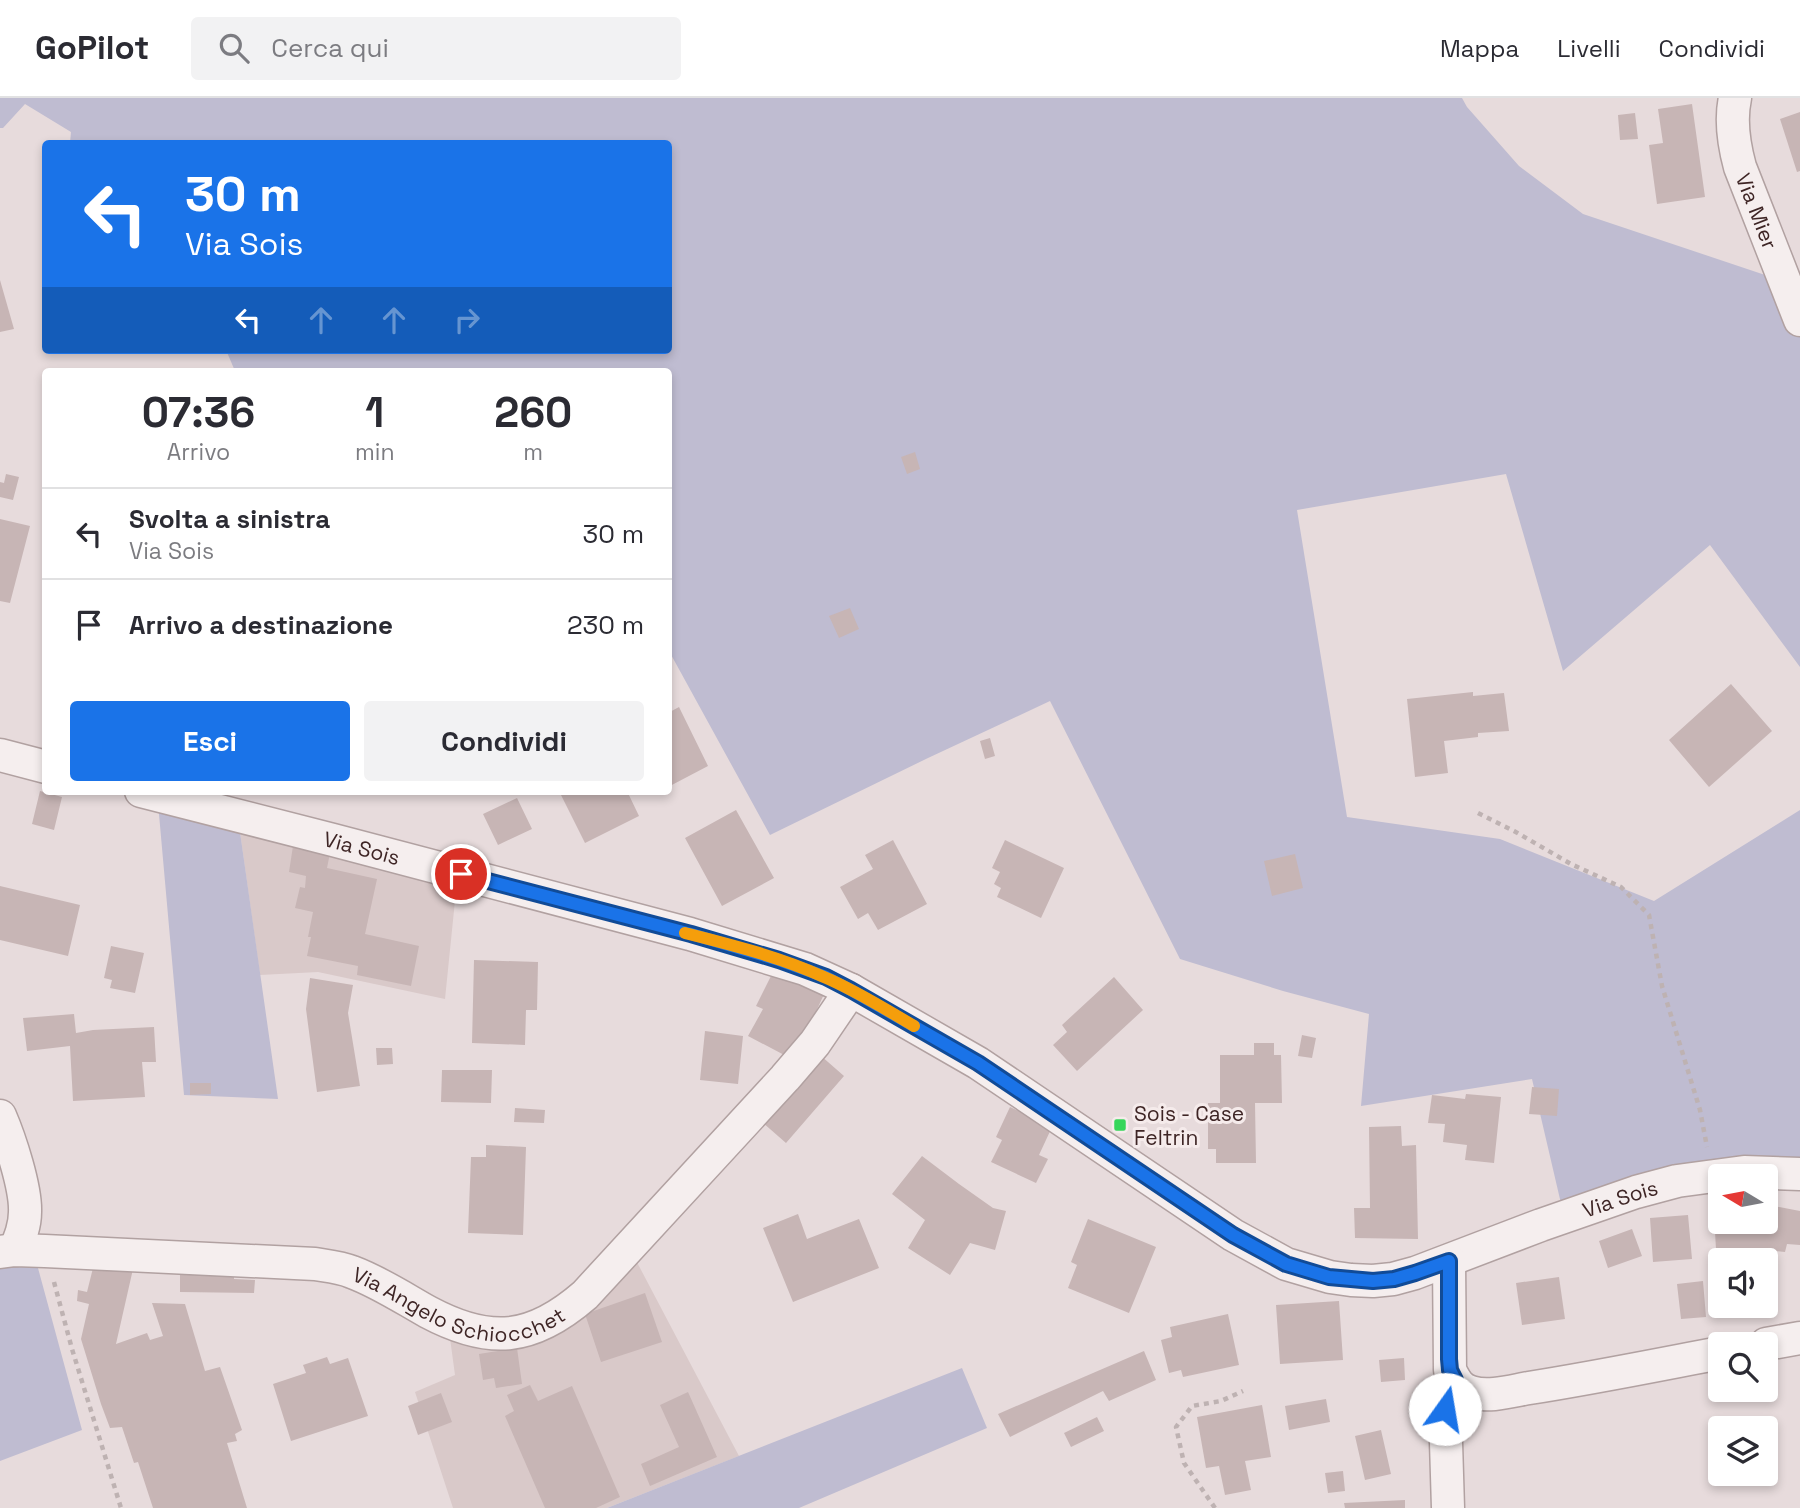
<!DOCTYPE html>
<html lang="it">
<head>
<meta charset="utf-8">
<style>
  body { margin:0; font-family:"Space Grotesk",sans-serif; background:#f2f2f3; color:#2b2b33; height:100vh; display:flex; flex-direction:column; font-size:26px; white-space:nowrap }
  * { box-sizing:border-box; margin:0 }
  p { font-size:23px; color:#7c7c81 }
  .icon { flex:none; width:38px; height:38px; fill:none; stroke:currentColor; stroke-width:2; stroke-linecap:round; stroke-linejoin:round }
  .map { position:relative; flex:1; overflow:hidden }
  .panel { position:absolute; left:42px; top:270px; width:630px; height:427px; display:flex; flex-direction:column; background:#fff; border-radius:7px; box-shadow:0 4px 10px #0003 }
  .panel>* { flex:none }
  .hud { position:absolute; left:42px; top:42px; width:630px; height:214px; border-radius:7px; box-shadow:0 4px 10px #0003; background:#1a73e8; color:#fff; overflow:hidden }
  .needle { width:46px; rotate:280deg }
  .buttons { position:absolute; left:1708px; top:1066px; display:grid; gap:14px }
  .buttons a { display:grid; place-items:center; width:70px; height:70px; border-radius:7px; background:#fff; box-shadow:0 4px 10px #0003; font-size:35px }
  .pin { position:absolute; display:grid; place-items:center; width:60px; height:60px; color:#fff; margin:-30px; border:4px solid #fff; border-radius:50%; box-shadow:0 2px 7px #0007 }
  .me { position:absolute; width:77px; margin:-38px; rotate:13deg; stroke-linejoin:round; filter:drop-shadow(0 0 5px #0008) }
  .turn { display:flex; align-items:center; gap:24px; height:147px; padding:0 28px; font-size:32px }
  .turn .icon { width:91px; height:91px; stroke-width:2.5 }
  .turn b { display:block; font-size:49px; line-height:60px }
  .lanes { display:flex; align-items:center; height:66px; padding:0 28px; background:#0003; justify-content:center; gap:35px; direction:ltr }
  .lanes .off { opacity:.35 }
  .eta { display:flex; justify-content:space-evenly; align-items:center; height:119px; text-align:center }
  .eta b { font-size:42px; font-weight:800; line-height:49px }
  .button { display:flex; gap:14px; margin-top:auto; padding:14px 28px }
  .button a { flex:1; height:80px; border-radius:7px; background:#1a73e8; color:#fff; font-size:28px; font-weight:800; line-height:80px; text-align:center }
  .button a+a { background:#f2f2f3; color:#2b2b33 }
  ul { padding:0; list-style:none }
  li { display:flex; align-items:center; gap:21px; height:91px; padding:0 28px; border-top:2px solid #e1e1e2 }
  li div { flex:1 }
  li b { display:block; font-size:26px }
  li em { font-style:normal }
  header { display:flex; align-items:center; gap:42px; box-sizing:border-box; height:98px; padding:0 35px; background:#fff; border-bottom:2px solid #e1e1e2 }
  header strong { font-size:33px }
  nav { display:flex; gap:38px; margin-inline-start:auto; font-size:24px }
  .search { width:490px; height:63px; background:#f2f2f3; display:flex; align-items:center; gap:18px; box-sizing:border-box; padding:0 24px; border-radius:7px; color:#7c7c81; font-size:26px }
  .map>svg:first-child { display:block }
</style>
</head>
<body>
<header>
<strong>GoPilot</strong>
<div class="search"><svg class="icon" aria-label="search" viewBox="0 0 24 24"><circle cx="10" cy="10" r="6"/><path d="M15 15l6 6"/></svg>Cerca qui</div>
<nav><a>Mappa</a><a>Livelli</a><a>Condividi</a></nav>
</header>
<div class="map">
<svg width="1800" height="1410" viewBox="0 0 1800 1410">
  <rect width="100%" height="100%" fill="#e7dbdc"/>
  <path fill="#d9c9c9" d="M239,727L457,783L445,901L318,874L260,877Z
    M630,1151L739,1358L607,1410H453L415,1294L455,1277L447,1218L508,1242Z"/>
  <path fill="#bfbcd1" d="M0,0H1462L1467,9L1519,68L1583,116L1795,187L1800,201V569L1710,447L1563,573L1506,376L1297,412L1347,719L1500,741L1654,803L1800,712V1084L1720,1078L1566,1127L1532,981L1361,1008L1369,916L1283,893L1180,861L1050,603L928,660L770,737L669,553L668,273H235L226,252H668V46L70,45L71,34L25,6L3,30H0Z
    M158,705L239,727L278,1001L184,997Z
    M32,1148L82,1332L0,1363V1154Z
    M962,1270L987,1330L799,1410H607Z"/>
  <path fill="#c7b5b5" d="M1692,6L1705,99L1657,106L1649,47L1663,45L1658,11Z
    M1800,14V73L1797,74L1780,21Z
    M1635,15L1638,41L1620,42L1618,17Z
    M0,182L14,231L0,234Z
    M915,354L920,371L907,376L901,359Z
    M6,376L19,379L13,402L0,399V384L4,385Z
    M0,421L30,428L10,505L0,503Z
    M850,510L859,531L839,540L829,518Z
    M1731,586L1772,633L1709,689L1669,642Z
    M1473,594V598L1504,595L1509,633L1478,635V639L1444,643L1448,675L1415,679L1407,601Z
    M679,609L708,668L668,689V615Z
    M990,640L995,658L985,661L980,643Z
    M40,693L62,699L54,732L32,726Z
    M559,693H627L639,718L585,745Z
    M517,700L532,731L498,747L483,716Z
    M736,712L774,780L722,808L685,740Z
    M893,742L927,806L878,832L868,815L858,821L840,789L873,771L865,757Z
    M1005,742L1064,770L1041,820L997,799L1001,790L994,786L1000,774L992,770Z
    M293,748L330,755L327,770L377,781L365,836L419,848L411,888L357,877L358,868L307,858L311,839H308L313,814L295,810L300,789L305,790L306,778L289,774Z
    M1295,756L1303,790L1272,798L1264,763Z
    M0,788L80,807L68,858L0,842Z
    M111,848L144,855L135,895L110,890L112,882L104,880Z
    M474,862L538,864L537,912H526L525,947L472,945Z
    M775,870L825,894L801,946L788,959L748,938L763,911L756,908Z
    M1114,879L1143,912L1077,973L1053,947L1067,934L1062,927Z
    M310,880L353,887L348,915L360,988L317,994L306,911Z
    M74,916L76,935L93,932L154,929L156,964H142L145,999L73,1003L70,948L27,953L23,920Z
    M705,933L743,938L738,986L700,982Z
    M1302,937L1316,940L1312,960L1298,958Z
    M1254,945H1274V957H1281L1282,1005H1255L1256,1065H1216V1051H1208V1005H1220V957H1254Z
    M376,950H392L393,966L377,967Z
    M820,957L844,978L786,1045L762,1024Z
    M442,972H492L491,1005L441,1004Z
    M190,985H211V996L190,997Z
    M1532,989L1559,991L1557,1018L1529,1016Z
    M1466,996L1501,999L1494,1065L1465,1062L1467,1047L1443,1044L1445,1026L1428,1025L1432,997L1465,1001Z
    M1010,1009L1052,1029L1039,1057L1048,1061L1036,1085L991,1064L1002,1042L996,1039Z
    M515,1010L545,1012L544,1025L514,1024Z
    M1401,1028L1402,1048L1416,1047L1418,1141L1355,1140L1354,1110H1370L1369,1029Z
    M486,1047L526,1049L523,1137L468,1135L471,1059H486Z
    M922,1058L959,1086L993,1110L1006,1113L995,1152L970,1145L950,1177L908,1150L925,1122L892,1096Z
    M1766,1095H1767L1769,1107L1800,1113V1147L1787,1146L1785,1154L1753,1150L1716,1151L1713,1100L1720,1099V1124H1766Z
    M798,1116L807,1141L859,1121L879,1170L793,1204L763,1130Z
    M1688,1117L1692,1161L1653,1164L1650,1120Z
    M1088,1121L1156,1149L1129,1215L1068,1190L1077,1167L1071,1164Z
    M1632,1131L1642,1158L1608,1170L1599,1143Z
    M94,1166L133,1171L116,1246L147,1235L150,1242L163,1238L152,1205L185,1206L205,1273L220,1269L242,1332L235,1336L237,1343L227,1345L247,1410H153L138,1364L134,1365L122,1329L110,1330L101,1306L81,1241L89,1206L77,1203L78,1192L87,1194Z
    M180,1173L234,1174V1181L255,1182L254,1195L180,1194Z
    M1559,1179L1565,1221L1522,1227L1516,1185Z
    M1703,1183L1706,1219L1681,1221L1677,1186Z
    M645,1195L662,1244L601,1264L585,1216Z
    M1720,1201V1208H1759V1209L1717,1216L1716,1202Z
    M1339,1203L1343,1262L1280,1266L1276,1207Z
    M1228,1216L1239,1267L1183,1279L1181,1272L1169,1275L1161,1242L1172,1239L1170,1229Z
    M517,1250L522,1286L496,1290L494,1280L483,1282L479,1256Z
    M1144,1253L1156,1282L1109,1303L1103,1293L1010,1339L998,1316Z
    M327,1259L330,1266L348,1260L368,1318L291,1343L273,1286L306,1275L303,1267Z
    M1404,1260L1405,1282L1381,1284L1379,1262Z
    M530,1287L538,1303L572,1288L620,1399L596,1410H545L505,1318L514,1313L507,1297Z
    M688,1294L717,1359L650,1388L641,1366L679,1349L660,1307Z
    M441,1295L452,1324L418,1337L408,1308Z
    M1326,1301L1330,1324L1289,1332L1285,1308Z
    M1262,1307L1271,1359L1245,1363L1251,1392L1225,1397L1219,1368L1206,1370L1197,1319Z
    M1097,1319L1104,1333L1071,1349L1064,1335Z
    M1381,1332L1391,1376L1365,1382L1355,1338Z
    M1343,1373L1345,1393L1328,1395L1325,1375Z
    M1405,1402V1410H1345L1344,1405Z"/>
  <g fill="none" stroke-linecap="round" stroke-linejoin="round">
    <g stroke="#b1a1a1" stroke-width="35">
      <g id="minor">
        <path id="s1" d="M1735,0C1730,23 1734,47 1740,69L1800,222"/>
        <path d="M0,657L46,669"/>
        <path id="s2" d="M141,693L333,742L690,836L805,871L851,892L978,965L1233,1137L1286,1166L1330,1179L1351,1182L1373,1183L1393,1181L1415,1175L1541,1127L1636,1094L1677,1083L1744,1074L1800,1076"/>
        <path d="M0,1018C10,1041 26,1090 25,1114C25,1128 20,1140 15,1152"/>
        <path id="s3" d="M0,1154L15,1152L45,1153L315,1166C327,1168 340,1169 352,1174C379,1184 403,1200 428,1214C490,1247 532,1243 585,1197L785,980L815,945L851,892"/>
        <path d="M1449,1163L1450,1272C1455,1282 1459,1291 1471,1294C1488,1300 1512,1293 1529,1290C1593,1280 1657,1267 1720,1255"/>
        <path d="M1766,1246L1800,1240"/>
        <path d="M1448,1410L1445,1311L1448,1297L1455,1282"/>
      </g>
    </g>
    <path stroke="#beb2b2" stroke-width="4.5" stroke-dasharray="5 5" stroke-linecap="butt" d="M1478,715L1514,733L1571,766L1621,789L1649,817L1662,888L1700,1012L1707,1049
      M54,1184L72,1251L121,1410
      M1215,1410L1184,1365L1176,1329L1192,1308L1221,1303L1243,1293"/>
    <use href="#minor" stroke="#f5eeee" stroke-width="32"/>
  </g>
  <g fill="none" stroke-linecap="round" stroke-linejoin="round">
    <g stroke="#114b97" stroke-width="18">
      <path id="route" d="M461,776L691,836L779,862L826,879L851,892L978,965L1233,1137L1286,1166L1329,1179L1373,1183L1394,1181L1415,1175L1449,1163V1261L1450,1272L1455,1282L1448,1297L1445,1311"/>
    </g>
    <use href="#route" stroke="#1a73e8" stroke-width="12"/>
    <path stroke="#f59e0b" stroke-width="12" d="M685,835C732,847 780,859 824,879C855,892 885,911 914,928"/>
  </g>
  <rect fill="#36d65a" stroke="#f5ebeb" stroke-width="2.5" x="1113" y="1020" width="14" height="14" rx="3.5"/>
  <g text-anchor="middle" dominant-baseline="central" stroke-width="6" stroke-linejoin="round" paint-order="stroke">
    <g font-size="21" fill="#3e2525" stroke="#f5ebeb">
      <text stroke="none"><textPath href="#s1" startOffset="117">Via Mier</textPath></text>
      <text stroke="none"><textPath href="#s2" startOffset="228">Via Sois</textPath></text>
      <text stroke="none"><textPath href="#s2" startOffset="1603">Via Sois</textPath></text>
      <text stroke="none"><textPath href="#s3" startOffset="469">Via Angelo Schiocchet</textPath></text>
    </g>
    <g font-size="21" fill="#3e2525" stroke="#f5ebeb" text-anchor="start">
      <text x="1134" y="1015">Sois - Case<tspan x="1134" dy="24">Feltrin</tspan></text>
    </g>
  </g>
</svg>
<div class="buttons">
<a><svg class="needle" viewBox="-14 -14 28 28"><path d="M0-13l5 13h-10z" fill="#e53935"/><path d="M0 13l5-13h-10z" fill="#7c7c81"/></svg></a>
<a><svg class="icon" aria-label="sound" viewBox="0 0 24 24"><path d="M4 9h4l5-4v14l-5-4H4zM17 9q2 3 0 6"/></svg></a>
<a><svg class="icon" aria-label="search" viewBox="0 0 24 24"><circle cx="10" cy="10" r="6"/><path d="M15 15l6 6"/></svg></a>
<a><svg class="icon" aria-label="layers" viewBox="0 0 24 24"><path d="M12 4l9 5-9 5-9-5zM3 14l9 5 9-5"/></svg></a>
</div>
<div class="pin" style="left:461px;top:776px;background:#d93025"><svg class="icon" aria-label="arrive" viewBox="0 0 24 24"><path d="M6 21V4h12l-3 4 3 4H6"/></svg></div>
<svg class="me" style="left:1445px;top:1311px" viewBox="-20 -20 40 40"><circle r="19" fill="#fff"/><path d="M0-13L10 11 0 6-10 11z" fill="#1a73e8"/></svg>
<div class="hud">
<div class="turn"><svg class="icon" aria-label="left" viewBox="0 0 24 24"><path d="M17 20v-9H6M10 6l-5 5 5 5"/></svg><div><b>30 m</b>Via Sois</div></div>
<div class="lanes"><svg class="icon" aria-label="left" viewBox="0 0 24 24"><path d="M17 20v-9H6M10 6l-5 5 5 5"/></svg><svg class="icon off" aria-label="ahead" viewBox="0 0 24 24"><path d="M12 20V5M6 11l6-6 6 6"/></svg><svg class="icon off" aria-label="ahead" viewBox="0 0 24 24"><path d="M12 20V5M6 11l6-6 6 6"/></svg><svg class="icon off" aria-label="right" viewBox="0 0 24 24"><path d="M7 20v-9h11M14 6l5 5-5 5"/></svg></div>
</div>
<section class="panel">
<div class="eta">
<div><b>07:36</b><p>Arrivo</p></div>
<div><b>1</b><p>min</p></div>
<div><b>260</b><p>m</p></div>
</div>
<ul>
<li><svg class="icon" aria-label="left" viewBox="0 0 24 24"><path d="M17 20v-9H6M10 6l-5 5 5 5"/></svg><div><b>Svolta a sinistra</b><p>Via Sois</p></div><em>30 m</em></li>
<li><svg class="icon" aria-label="arrive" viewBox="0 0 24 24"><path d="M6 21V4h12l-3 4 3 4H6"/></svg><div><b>Arrivo a destinazione</b></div><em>230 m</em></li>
</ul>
<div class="button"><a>Esci</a><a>Condividi</a></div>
</section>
</div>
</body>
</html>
